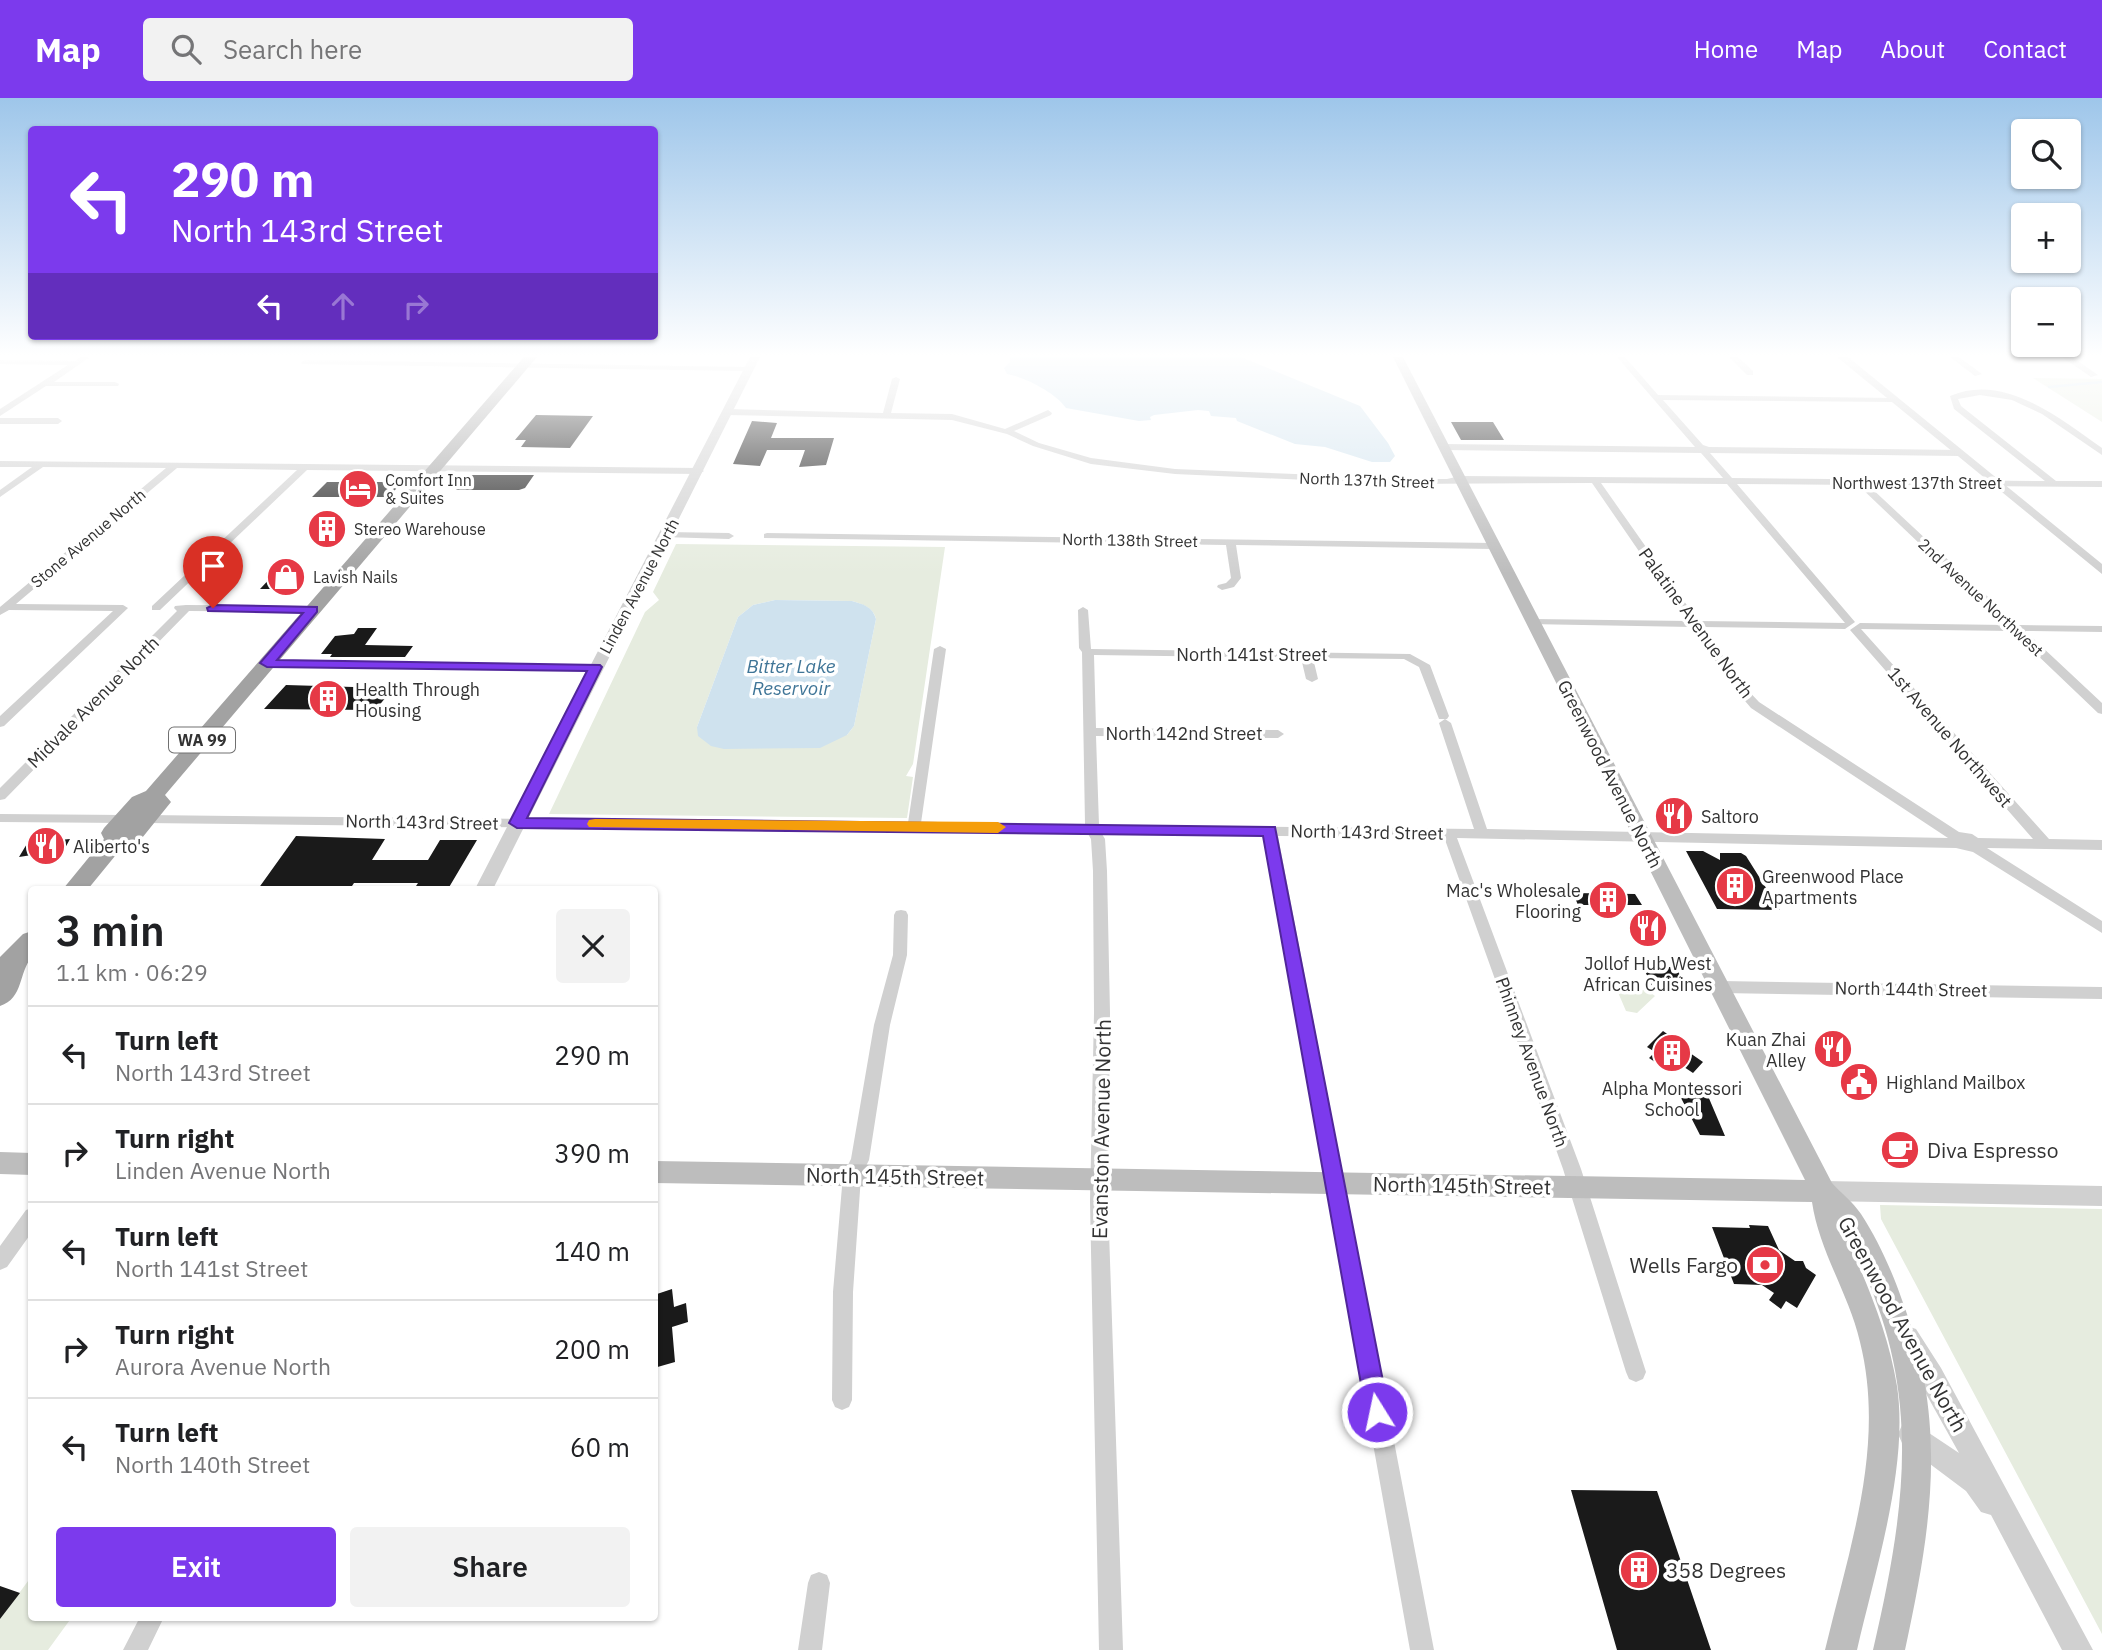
<!DOCTYPE html>
<html lang="en">
<head>
<meta charset="utf-8">
<style>
  body { margin:0; font-family:"IBM Plex Sans",sans-serif; background:#f2f2f2; color:#202124; height:100vh; display:flex; flex-direction:column; font-size:26px; white-space:nowrap }
  * { box-sizing:border-box; margin:0 }
  p { font-size:23px; color:#757577 }
  .icon { flex:none; width:38px; height:38px; fill:none; stroke:currentColor; stroke-width:2; stroke-linecap:round; stroke-linejoin:round }
  .map { position:relative; flex:1; overflow:hidden }
  .sheet { position:absolute; left:28px; top:788px; width:630px; height:735px; display:flex; flex-direction:column; background:#fff; border-radius:7px; box-shadow:0 2px 5px #0004 }
  .sheet>* { flex:none }
  .banner { position:absolute; left:28px; top:28px; width:630px; height:214px; border-radius:7px; box-shadow:0 2px 5px #0004; background:#7c3aed; color:#fff; overflow:hidden }
  .buttons { position:absolute; left:2011px; top:21px; display:grid; gap:14px }
  .buttons a { display:grid; place-items:center; width:70px; height:70px; border-radius:7px; background:#fff; box-shadow:0 2px 5px #0004; font-size:35px }
  .pin { position:absolute; display:grid; place-items:center; width:60px; height:60px; color:#fff; margin:-72px -30px; border-radius:50% 50% 50% 0; rotate:-45deg; box-shadow:0 0 7px #0007 }
  .pin .icon { rotate:45deg }
  .me { position:absolute; width:77px; margin:-38px; rotate:350deg; stroke-linejoin:round; filter:drop-shadow(0 0 5px #0008) }
  .turn { display:flex; align-items:center; gap:24px; height:147px; padding:0 28px; font-size:32px }
  .turn .icon { width:91px; height:91px; stroke-width:2.5 }
  .turn b { display:block; font-size:49px; line-height:60px }
  .lanes { display:flex; align-items:center; height:66px; padding:0 28px; background:#0003; justify-content:center; gap:35px; direction:ltr }
  .lanes .off { opacity:.35 }
  .round { display:grid; place-items:center; flex:none; width:74px; height:74px; border-radius:7px; background:#f2f2f2 }
  .head { display:flex; align-items:center; justify-content:space-between; height:119px; padding:0 28px }
  h1 { font-size:42px; font-weight:600; line-height:52px }
  .primary-button { display:flex; gap:14px; margin-top:auto; padding:14px 28px }
  .primary-button a { flex:1; height:80px; border-radius:7px; background:#7c3aed; color:#fff; font-size:28px; font-weight:600; line-height:80px; text-align:center }
  .primary-button a+a { background:#f2f2f2; color:#202124 }
  ul { padding:0; list-style:none }
  li { display:flex; align-items:center; gap:21px; height:98px; padding:0 28px; border-top:2px solid #e0e0e0 }
  li div { flex:1 }
  li b { display:block; font-size:26px }
  li em { font-style:normal }
  header { display:flex; align-items:center; gap:42px; box-sizing:border-box; height:98px; padding:0 35px; background:#7c3aed; color:#fff }
  header strong { font-size:33px }
  nav { display:flex; gap:38px; margin-inline-start:auto; font-size:24px }
  .search { width:490px; height:63px; background:#f2f2f2; display:flex; align-items:center; gap:18px; box-sizing:border-box; padding:0 24px; border-radius:7px; color:#757577; font-size:26px }
  .map>svg:first-child { display:block }
</style>
</head>
<body>
<header>
<strong>Map</strong>
<div class="search"><svg class="icon" aria-label="search" viewBox="0 0 24 24"><circle cx="10" cy="10" r="6"/><path d="M15 15l6 6"/></svg>Search here</div>
<nav><a>Home</a><a>Map</a><a>About</a><a>Contact</a></nav>
</header>
<div class="map">
<svg width="2102" height="1552" viewBox="0 0 2102 1552">
  <rect width="100%" height="100%" fill="#fff"/>
  <path fill="#e6ecdf" fill-rule="evenodd" d="M2033,280L2102,281V324Z
    M676,446L945,449L913,666L906,678L913,679L907,720L549,716L645,514L659,502L653,494ZM775,502L852,503C862,506 874,510 876,521L854,628L847,637L697,629L738,519L753,507Z
    M1617,892H1647L1655,898L1637,915L1626,913Z
    M1880,1107L2102,1111V1536L1881,1121Z
    M31,1479L32,1519H72L48,1552H0V1521Z"/>
  <path fill="#cfe2ee" d="M1010,259H1241L1360,308L1388,345L1395,358L1390,364H1372L1325,349L1295,346L1237,323L1236,320L1211,318L1209,313L1198,312L1154,317L1150,319L1151,322L1139,323L1066,310C1056,295 1025,279 1007,276L1004,270L1010,264Z
    M775,502L852,503C863,506 873,509 876,521L854,628L847,637L820,650L724,651L711,648L698,638L697,629L738,519L753,507Z"/>
  <g fill="none" stroke-linecap="round" stroke-linejoin="round">
    <path stroke="#cfe2ee" stroke-width="2.5" d="M2049,289L2102,284"/>
  </g>
  <path fill="#1a1a1a" d="M536,317L593,318L570,350L521,349L526,342H515Z
    M752,323L777,325L771,340H834L826,367L799,369L805,352H767L760,368L733,366Z
    M1451,324H1493L1504,342H1461Z
    M467,377H534L525,390L519,392H456Z
    M327,384H402L389,399H312Z
    M276,474H296L281,491H260Z
    M358,530H377L365,547L413,548L405,559H330L332,556H321L335,538L354,536Z
    M286,587L387,590L385,593H391L377,610L372,612L264,611Z
    M296,738L385,741L372,762H428L440,742H477L448,791H414L418,785H354L350,791H258Z
    M50,741L49,743L70,741L64,752L19,759L28,744Z
    M1686,753H1703L1720,762V755H1741L1746,758L1780,812L1717,811Z
    M1573,795L1635,796L1642,807H1578Z
    M1643,869H1676L1685,888H1652Z
    M1663,933L1692,953L1690,955L1703,964L1693,975L1681,967L1678,970L1675,968L1670,974L1649,960L1655,954L1647,949Z
    M1679,996L1708,998L1725,1038L1700,1037Z
    M1749,1127L1768,1128L1779,1152L1795,1163H1803L1806,1170L1816,1177L1797,1210L1786,1203L1781,1211L1769,1202L1774,1195L1762,1187L1734,1186L1712,1129L1750,1130Z
    M672,1191L674,1209L686,1205L688,1224L672,1229L675,1264L654,1270V1197Z
    M1571,1392L1657,1393L1711,1552H1617Z
    M0,1488L20,1495L0,1521Z"/>
  <g fill="none" stroke-linecap="round" stroke-linejoin="round">
    <path fill="#d0d0d0" fill-rule="evenodd" d="M80,259H90L54,284H115L119,286L118,288H46L0,318V311L68,267L0,266V262L75,263Z
      M1617,259H1625L1658,297L1894,300L1898,302L1894,304L1663,302L1703,347L1709,349L1959,352L1963,355L1959,358L1710,355L1732,380L2045,383L1954,311L1950,298C2004,274 2061,321 2102,350V357L2042,316L2012,302L1980,297L1958,301L1961,308L2056,383H2102V389L1868,387L2018,527L2102,528V534L2025,533L2102,605V616L2098,615L2012,533L1861,531L2049,741L2102,742V752L1987,750L2102,823V835L1973,754L1956,750L1457,740L1581,1071L1646,1274L1643,1281L1636,1284L1629,1281L1626,1274L1563,1071L1444,739L1278,738L1434,1552H1410L1264,738L1102,736L1105,741L1107,773L1110,915L1108,1103L1123,1552H1099L1090,1103L1094,915L1093,773L1091,741L1088,736L146,725L139,721L146,717L908,725L934,551L940,548L946,551L921,725L1085,726L1082,554L1079,550L1078,512L1083,509L1088,512L1091,551L1410,556L1430,567L1449,618L1447,621H1439L1419,569L1404,561L1313,560L1318,581L1312,584L1306,581L1301,560L1094,557L1096,630L1278,632L1284,636L1278,640L1096,638L1099,727L1474,731L1439,625L1445,621L1451,625L1487,731L1948,740L1751,610L1734,590L1692,529L1528,526V522L1532,521L1687,523L1592,385L1394,386L1175,376L1091,366L1033,348L1007,336L952,322L728,317L724,314L728,311L883,315L892,281L896,279L900,281L891,315L952,316L1005,331L1048,312L1052,315L1051,317L1014,333L1039,345L1091,360L1175,371L1420,381H1447L1460,378L1723,380L1701,355L1444,352L1440,349L1444,346L1695,349ZM1601,385L1727,386L1845,525L1698,523ZM1737,386L1858,387L2005,527L1860,525L1850,532L2033,741L1978,740L1972,736L1959,734L1759,604L1742,586L1703,529L1845,531L1855,524Z
      M1729,259H1738L1753,273V277H1747Z
      M1950,259H1959L1982,276L1975,278Z
      M2062,259H2072L2098,277L2091,279Z
      M305,262L747,269L751,271L747,273L302,266L301,264Z
      M0,320H58L62,323L58,326H0Z
      M0,363L699,370L704,373L699,376L307,372L160,512H152V508L297,372L177,370L16,506L123,507L128,510L4,628L0,629V618L113,513L9,512L0,517V509L166,370L43,369L0,399V392L32,369H0Z
      M666,434L729,435L734,438L729,441L663,439V435Z
      M767,435L1493,445L1498,448L1493,451L1236,447L1241,480L1234,489L1222,492L1217,489L1218,487L1226,485L1231,480L1226,447L764,440V436Z
      M186,507L313,508L318,511L313,514L189,513L5,701L0,702V690L177,513L174,510L175,508Z
      M267,562L595,567L601,570L595,573L263,567V563Z
      M0,716L125,717L132,721L125,725L0,724Z
      M901,812L906,813L908,817L907,857L890,927L869,1062L861,1078L853,1194L852,1302L849,1309L842,1312L835,1309L832,1302L833,1194L843,1077L851,1061L874,927L893,857L894,817L896,813Z
      M1721,883L2102,889V901L1721,895L1716,893L1713,889L1716,885Z
      M32,1110V1134L7,1169L0,1172V1148L26,1112Z
      M819,1474L827,1477L830,1485L822,1552H798L808,1485L811,1477Z
      M140,1519H164L148,1552H123Z"/>
    <path fill="#d0d0d0" fill-rule="evenodd" d="M750,259H760L493,791H475Z
      M1837,259H1848L2102,466V476Z
      M1823,1083L2102,1088V1108L1823,1103L1815,1100L1812,1093L1815,1086Z
      M1907,1228L1916,1231L1941,1270L2093,1552H2062L1991,1417L1981,1414L1966,1393L1902,1345L1898,1336L1902,1327L1911,1323L1959,1355L1895,1240L1898,1231Z"/>
    <path fill="#bdbdbd" fill-rule="evenodd" d="M1393,259H1403L1832,1085C1841,1095 1853,1104 1861,1116C1878,1142 1892,1173 1902,1202C1948,1325 1932,1427 1905,1552H1873C1909,1397 1924,1277 1843,1132C1866,1183 1888,1233 1897,1288C1909,1368 1875,1473 1857,1552H1825C1849,1451 1886,1348 1860,1244C1849,1196 1819,1153 1812,1104L654,1085V1063L1805,1082Z
      M0,1054L32,1055V1077L0,1076Z"/>
    <path fill="#a2a2a2" fill-rule="evenodd" d="M524,259H537L165,697L171,704L142,740L124,747L88,791H63L104,741L101,735L104,730L132,699L146,693Z
      M32,833V859C18,875 24,900 0,908V859L23,836Z"/>
  </g>
  <linearGradient id="sky" x2="0" y2="1"><stop stop-color="#9ec6ea"/><stop offset="0.54" stop-color="#fff"/><stop offset="1" stop-color="#fff" stop-opacity="0"/></linearGradient>
  <rect width="2102" height="476" fill="url(#sky)"/>
  <path fill="#7c3aed" stroke="#51269a" stroke-width="2" d="M213,507L317,509V514L277,562L600,567L602,569L527,720L1275,729L1389,1314L1386,1322L1377,1325L1369,1322L1366,1314L1263,738L517,730L509,725L587,573L267,569L260,565L303,515L208,513L207,510Z"/>
  <path fill="#f59e0b" d="M595,721L998,724L1006,729L998,735L589,729L587,726L589,722Z"/>
  <defs>
    <g id="hotel-disc" transform="scale(2.0125)"><circle r="9.5" fill="#e63946" stroke="#fff"/><path d="M-6-4.5h1.5V1H6V5H4.5V3h-9V5H-6ZM-4 0a1.8 1.8 0 1 1 3.6 0ZM.5 0V-2.5h3Q6-2.5 6 0Z" fill="#fff"/></g>
    <g id="building-disc" transform="scale(2.0125)"><circle r="9.5" fill="#e63946" stroke="#fff"/><path d="M-4-6H4V6H1V3H-1V6H-4ZM-2.5-4.3h1.7v1.8h-1.7ZM.8-4.3h1.7v1.8H.8ZM-2.5-1h1.7V.8h-1.7ZM.8-1h1.7V.8H.8Z" fill="#fff"/></g>
    <g id="shop-disc" transform="scale(2.0125)"><circle r="9.5" fill="#e63946" stroke="#fff"/><path d="M-5-2.5h2.3a2.7 3.5 0 0 1 5.4 0H5L5.5 6h-11ZM-1.5-2.5h3a1.5 2.3 0 0 0-3 0Z" fill="#fff"/></g>
    <g id="restaurant-disc" transform="scale(2.0125)"><circle r="9.5" fill="#e63946" stroke="#fff"/><path d="M-5-6h1v4h1v-4h1v4h1v-4h1v5L-1.5 .5V6h-2V.5L-5-1ZM5-6V6H3V1.5H1.5Q1.5-4 5-6Z" fill="#fff"/></g>
    <g id="civic-disc" transform="scale(2.0125)"><circle r="9.5" fill="#e63946" stroke="#fff"/><path d="M-.6-6.5H3V-4.5H.6V-3L4-1V1h2V6H-6V1h2V-1L-.6-3ZM-1.2 2.5V6h2.4V2.5Z" fill="#fff"/></g>
    <g id="cafe-disc" transform="scale(2.0125)"><circle r="9.5" fill="#e63946" stroke="#fff"/><path d="M-5.5-4.5H6V0H3Q3 3.5 0 3.5H-2.5Q-5.5 3.5-5.5 0ZM3-3.2v2h1.7v-2ZM-6 4.5H4V6H-6Z" fill="#fff"/></g>
    <g id="bank-disc" transform="scale(2.0125)"><circle r="9.5" fill="#e63946" stroke="#fff"/><path d="M-6-4H6V4H-6ZM0-2.3a2.3 2.3 0 1 0 0 4.6a2.3 2.3 0 1 0 0-4.6Z" fill="#fff"/></g>
  </defs>
  <g fill-rule="evenodd">
    <use href="#hotel-disc" x="358" y="391"/>
    <use href="#building-disc" x="327" y="431"/>
    <use href="#shop-disc" x="286" y="479"/>
    <use href="#building-disc" x="328" y="601"/>
    <use href="#restaurant-disc" x="1674" y="718"/>
    <use href="#restaurant-disc" x="46" y="748"/>
    <use href="#building-disc" x="1735" y="788"/>
    <use href="#building-disc" x="1608" y="802"/>
    <use href="#restaurant-disc" x="1648" y="830"/>
    <use href="#restaurant-disc" x="1833" y="951"/>
    <use href="#building-disc" x="1672" y="955"/>
    <use href="#civic-disc" x="1859" y="984"/>
    <use href="#cafe-disc" x="1900" y="1052"/>
    <use href="#bank-disc" x="1765" y="1167"/>
    <use href="#building-disc" x="1639" y="1472"/>
  </g>
  <g text-anchor="middle" dominant-baseline="central" stroke-width="7" stroke-linejoin="round" paint-order="stroke">
    <g font-size="16" fill="#333" stroke="#fff" text-anchor="start">
      <text x="385" y="382">Comfort Inn<tspan x="385" dy="18">&amp; Suites</tspan></text>
      <text x="354" y="431">Stereo Warehouse</text>
      <text x="313" y="479">Lavish Nails</text>
    </g>
    <g font-size="16" fill="#333" stroke="#fff">
      <text transform="translate(1367 382) rotate(2)">North 137th Street</text>
      <text x="1917" y="385">Northwest 137th Street</text>
      <text transform="translate(88 440) rotate(-40)">Stone Avenue North</text>
      <text transform="translate(1130 442) rotate(1)">North 138th Street</text>
      <text transform="translate(639 488) rotate(-62)">Linden Avenue North</text>
      <text transform="translate(1981 499) rotate(43)">2nd Avenue Northwest</text>
    </g>
    <rect fill="#fff" stroke="#707070" stroke-width="2" x="169" y="629.5" width="66" height="25" rx="5"/>
    <g font-size="16" font-weight="bold" fill="#333">
      <text x="202" y="642">WA 99</text>
    </g>
    <g font-size="18" fill="#333" stroke="#fff">
      <text transform="translate(1696 525) rotate(54)">Palatine Avenue North</text>
      <text x="1252" y="556">North 141st Street</text>
      <text transform="translate(93 604) rotate(-45)">Midvale Avenue North</text>
      <text x="1184" y="635">North 142nd Street</text>
      <text transform="translate(1950 639) rotate(49)">1st Avenue Northwest</text>
      <text transform="translate(1610 676) rotate(63)">Greenwood Avenue North</text>
      <text transform="translate(422 724) rotate(1)">North 143rd Street</text>
      <text transform="translate(1367 734) rotate(1)">North 143rd Street</text>
      <text transform="translate(1911 891) rotate(1)">North 144th Street</text>
      <text transform="translate(1532 964) rotate(70)">Phinney Avenue North</text>
    </g>
    <g font-size="18" fill="#333" stroke="#fff" text-anchor="start">
      <text x="355" y="591">Health Through<tspan x="355" dy="21">Housing</tspan></text>
      <text x="1701" y="718">Saltoro</text>
      <text x="73" y="748">Aliberto's</text>
      <text x="1762" y="778">Greenwood Place<tspan x="1762" dy="21">Apartments</tspan></text>
      <text x="1581" y="792" text-anchor="end">Mac's Wholesale<tspan x="1581" dy="21">Flooring</tspan></text>
      <text x="1648" y="865" text-anchor="middle">Jollof Hub West<tspan x="1648" dy="21">African Cuisines</tspan></text>
      <text x="1806" y="941" text-anchor="end">Kuan Zhai<tspan x="1806" dy="21">Alley</tspan></text>
      <text x="1886" y="984">Highland Mailbox</text>
      <text x="1672" y="990" text-anchor="middle">Alpha Montessori<tspan x="1672" dy="21">School</tspan></text>
    </g>
    <g font-size="19" font-style="italic" fill="#3f7597" stroke="#fff">
      <text x="791" y="568">Bitter Lake<tspan x="791" dy="22">Reservoir</tspan></text>
    </g>
    <g font-size="21" fill="#333" stroke="#fff">
      <text transform="translate(1101 1031) rotate(-89)">Evanston Avenue North</text>
      <text transform="translate(895 1078) rotate(1)">North 145th Street</text>
      <text transform="translate(1462 1087) rotate(1)">North 145th Street</text>
      <text transform="translate(1903 1226) rotate(61)">Greenwood Avenue North</text>
    </g>
    <g font-size="21" fill="#333" stroke="#fff" text-anchor="start">
      <text x="1927" y="1052">Diva Espresso</text>
      <text x="1738" y="1167" text-anchor="end">Wells Fargo</text>
      <text x="1666" y="1472">358 Degrees</text>
    </g>
  </g>
</svg>
<div class="buttons">
<a><svg class="icon" aria-label="search" viewBox="0 0 24 24"><circle cx="10" cy="10" r="6"/><path d="M15 15l6 6"/></svg></a>
<a>+</a>
<a>−</a>
</div>
<div class="pin" style="left:213px;top:510px;background:#d93025"><svg class="icon" aria-label="arrive" viewBox="0 0 24 24"><path d="M6 21V4h12l-3 4 3 4H6"/></svg></div>
<svg class="me" style="left:1377px;top:1314px" viewBox="-20 -20 40 40"><circle r="17" fill="#7c3aed" stroke="#fff" stroke-width="3"/><path d="M0-11L8 9 0 5-8 9z" fill="#fff"/></svg>
<div class="banner">
<div class="turn"><svg class="icon" aria-label="left" viewBox="0 0 24 24"><path d="M17 20v-9H6M10 6l-5 5 5 5"/></svg><div><b>290 m</b>North 143rd Street</div></div>
<div class="lanes"><svg class="icon" aria-label="left" viewBox="0 0 24 24"><path d="M17 20v-9H6M10 6l-5 5 5 5"/></svg><svg class="icon off" aria-label="ahead" viewBox="0 0 24 24"><path d="M12 20V5M6 11l6-6 6 6"/></svg><svg class="icon off" aria-label="right" viewBox="0 0 24 24"><path d="M7 20v-9h11M14 6l5 5-5 5"/></svg></div>
</div>
<section class="sheet">
<div class="head"><div><h1>3 min</h1><p>1.1 km · 06:29</p></div><a class="round"><svg class="icon" aria-label="close" viewBox="0 0 24 24"><path d="M6 6l12 12M18 6L6 18"/></svg></a></div>
<ul>
<li><svg class="icon" aria-label="left" viewBox="0 0 24 24"><path d="M17 20v-9H6M10 6l-5 5 5 5"/></svg><div><b>Turn left</b><p>North 143rd Street</p></div><em>290 m</em></li>
<li><svg class="icon" aria-label="right" viewBox="0 0 24 24"><path d="M7 20v-9h11M14 6l5 5-5 5"/></svg><div><b>Turn right</b><p>Linden Avenue North</p></div><em>390 m</em></li>
<li><svg class="icon" aria-label="left" viewBox="0 0 24 24"><path d="M17 20v-9H6M10 6l-5 5 5 5"/></svg><div><b>Turn left</b><p>North 141st Street</p></div><em>140 m</em></li>
<li><svg class="icon" aria-label="right" viewBox="0 0 24 24"><path d="M7 20v-9h11M14 6l5 5-5 5"/></svg><div><b>Turn right</b><p>Aurora Avenue North</p></div><em>200 m</em></li>
<li><svg class="icon" aria-label="left" viewBox="0 0 24 24"><path d="M17 20v-9H6M10 6l-5 5 5 5"/></svg><div><b>Turn left</b><p>North 140th Street</p></div><em>60 m</em></li>
</ul>
<div class="primary-button"><a>Exit</a><a>Share</a></div>
</section>
</div>
</body>
</html>
